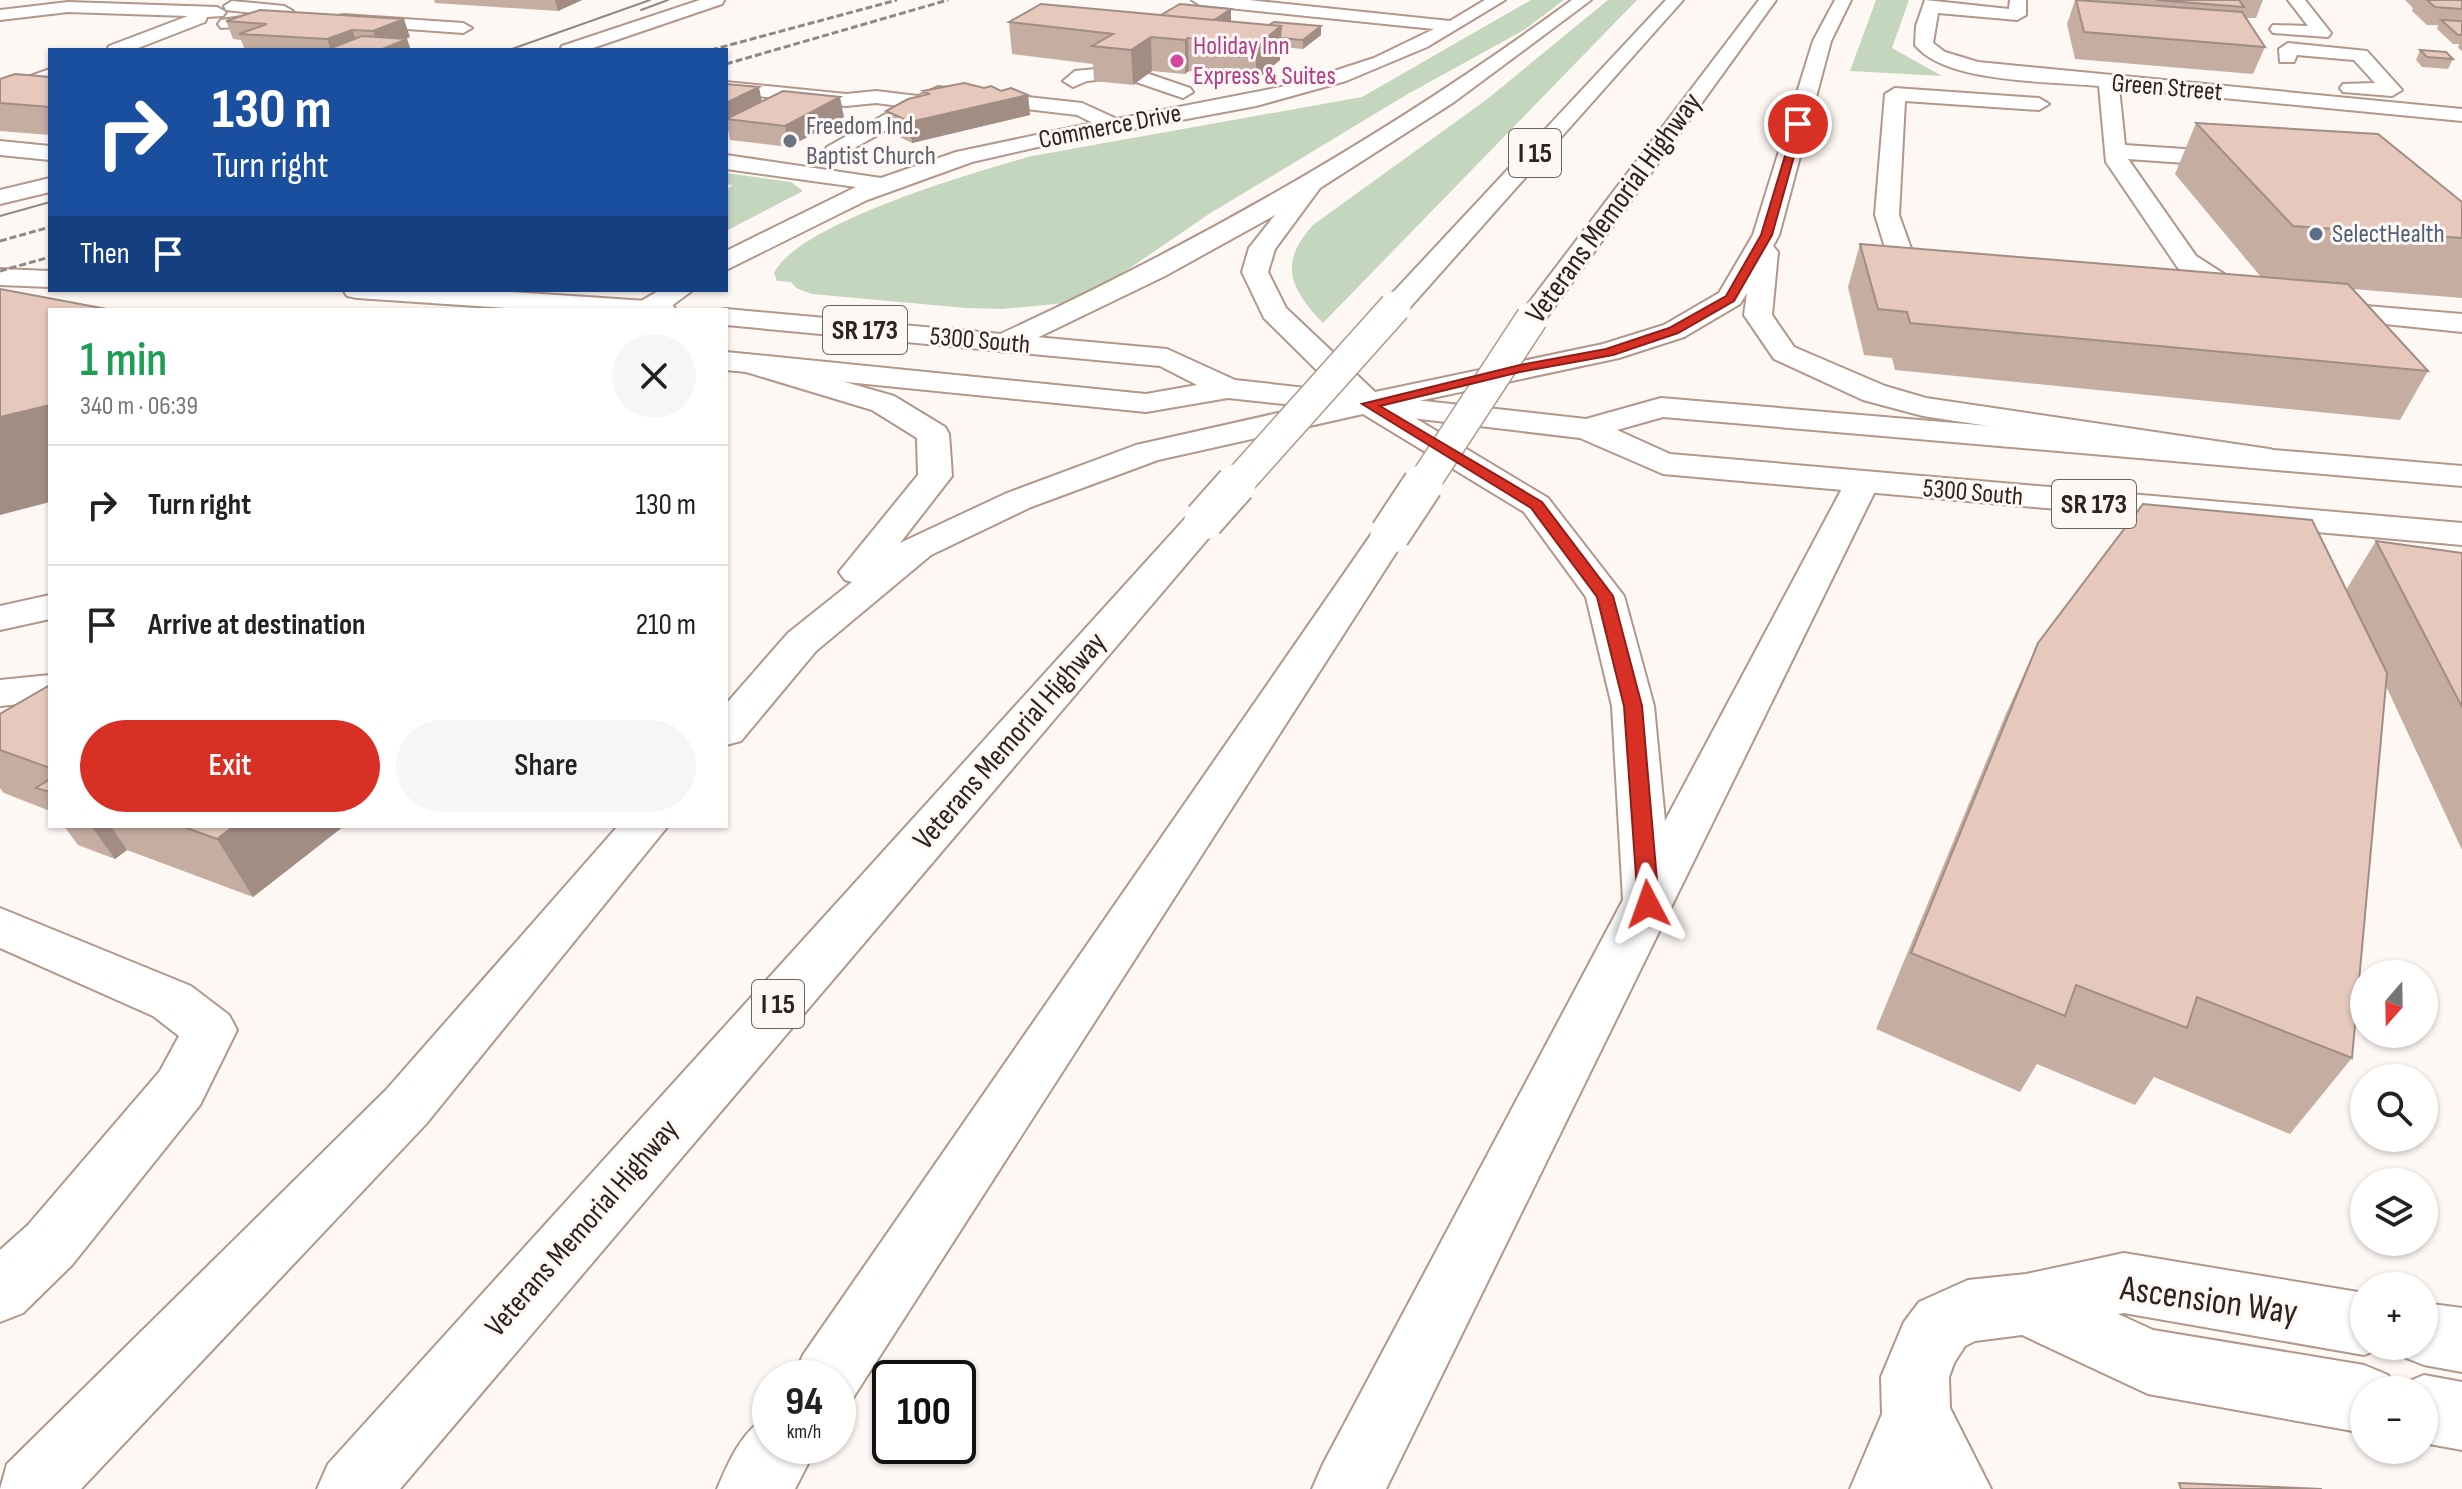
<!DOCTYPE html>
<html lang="en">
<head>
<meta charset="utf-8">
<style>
  body { margin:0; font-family:"Sofia Sans Condensed",sans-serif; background:#f6f6f6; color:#222; height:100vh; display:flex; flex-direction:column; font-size:30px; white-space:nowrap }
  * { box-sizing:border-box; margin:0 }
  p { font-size:26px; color:#767676 }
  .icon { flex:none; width:44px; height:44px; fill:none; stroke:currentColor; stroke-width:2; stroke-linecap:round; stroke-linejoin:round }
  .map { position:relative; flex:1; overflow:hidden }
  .drawer { position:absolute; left:48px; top:308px; width:680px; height:520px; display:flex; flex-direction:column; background:#fff; border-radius:0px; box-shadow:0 2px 6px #0004 }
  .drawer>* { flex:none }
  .guide { position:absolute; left:48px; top:48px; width:680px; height:244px; border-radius:0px; box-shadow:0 2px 6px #0004; background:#1a4fa0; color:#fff; overflow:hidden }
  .needle { width:52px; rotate:200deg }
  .tools { position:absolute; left:2350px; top:960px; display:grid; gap:16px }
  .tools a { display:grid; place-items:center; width:88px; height:88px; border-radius:50%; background:#fff; box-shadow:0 2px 6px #0004; font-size:40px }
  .speed { position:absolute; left:752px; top:1360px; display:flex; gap:16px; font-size:40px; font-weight:700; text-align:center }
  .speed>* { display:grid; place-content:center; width:104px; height:104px; border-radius:50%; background:#fff; box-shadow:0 2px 6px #0004; line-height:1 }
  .speed small { font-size:20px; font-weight:400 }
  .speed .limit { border:4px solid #111; border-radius:12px; background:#fff; color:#111 }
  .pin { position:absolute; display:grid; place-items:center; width:68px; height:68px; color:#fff; margin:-34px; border:4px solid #fff; border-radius:50%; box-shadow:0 2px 8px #0007 }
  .me { position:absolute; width:88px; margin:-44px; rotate:356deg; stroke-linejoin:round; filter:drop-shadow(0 0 6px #0008) }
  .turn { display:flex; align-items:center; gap:28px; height:168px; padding:0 32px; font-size:36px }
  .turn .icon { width:104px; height:104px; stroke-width:2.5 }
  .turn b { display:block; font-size:56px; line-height:68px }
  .then { display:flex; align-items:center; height:76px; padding:0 32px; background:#0003; gap:16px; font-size:30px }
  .round { display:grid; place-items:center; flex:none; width:84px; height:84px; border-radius:42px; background:#f6f6f6 }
  .overview { display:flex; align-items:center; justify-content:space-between; height:136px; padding:0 32px }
  h1 { font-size:48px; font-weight:600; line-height:60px; color:#1e9e55 }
  .action { display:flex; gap:16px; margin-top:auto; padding:16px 32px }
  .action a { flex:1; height:92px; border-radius:48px; background:#d93025; color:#fff; font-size:32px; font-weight:600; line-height:92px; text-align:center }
  .action a+a { background:#f6f6f6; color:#222 }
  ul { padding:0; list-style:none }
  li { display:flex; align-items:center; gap:24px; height:120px; padding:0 32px; border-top:2px solid #e0e0e0 }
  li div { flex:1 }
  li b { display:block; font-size:30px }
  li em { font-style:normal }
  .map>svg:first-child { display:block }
</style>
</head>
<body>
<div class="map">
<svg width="2462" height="1489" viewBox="0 0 2462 1489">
  <rect width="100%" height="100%" fill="#fef8f5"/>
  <path fill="#c5d6bf" d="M1531,0H1564L1524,30L1406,95L1209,214L1114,279L1065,303L1002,309L966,308L812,294L796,288L791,282L777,281L774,273C798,223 977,171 1032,156L1362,97Z
    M1608,0H1637L1323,323C1290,288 1278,264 1313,225L1486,100Z
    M1876,0H1909L1892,48L1942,76L1850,71Z
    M726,173L791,182L803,191L726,231V190L733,185L726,184Z"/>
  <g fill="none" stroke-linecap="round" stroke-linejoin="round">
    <g stroke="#b2978a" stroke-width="4">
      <path id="minor" d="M700,0H724L722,4L587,50H560L562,46Z
        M1192,0H1249L1450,21L1485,0H1505L1427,47L1346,81L1256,106L1042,146L972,162L867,200L726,270V251L856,187L726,169V155L881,178L956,152L1093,123L1077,115L941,99L835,159L824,152L827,147L900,106L876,103L846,106L731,93L726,92V82L846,94L876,91L918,96L938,87L1082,103L1117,119L1291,85L1374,58L1434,29L1200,5Z
        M1925,0L2009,9L2010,0H2026V15L2017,20L1938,13L1933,43L1945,52L1978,62L2462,109V121L2119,88L2125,145L2243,153L2254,160L2243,167L2128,159L2196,256L2260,297L2264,303L2260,309L2250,311L2240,309L2178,268L2106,162L2099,86C2052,81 1946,84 1915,45L1916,26Z
        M2288,0H2305L2331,33L2328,37L2273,33L2270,29L2273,25L2308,26Z
        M232,1L284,6L293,11L262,25L221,28L218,24L221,20L262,14L226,10L224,6Z
        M68,2L217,7L226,12L223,16L207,17L205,22L133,50H107L109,46L188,16L68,12L0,20V10Z
        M344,15L463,23L472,28L463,33L338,24L335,20L338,16Z
        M2288,43L2367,51L2402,90L2392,96L2343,92L2340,88L2343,84L2375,83L2354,60L2297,55L2294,62H2280L2279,49Z
        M1106,68L1113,70L1116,74L1113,78L1087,81L1073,87L1063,81L1075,71Z
        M50,69V82L0,100V87Z
        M1143,72L1190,88L1193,92L1183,98L1136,82L1133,78Z
        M1895,88L2039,98L2049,104L2039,110L1905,101L1899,215L1927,293L1923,299L1913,301L1903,299L1899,293L1875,215L1885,94Z
        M0,141L50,146V160L0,155Z
        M50,178V192L0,204V190Z
        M660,290H693L666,310H632L636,304Z
        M2318,302L2462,314V332L2308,316L2304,310L2308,304Z
        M50,595V619L0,630V606Z
        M50,675V701L0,706V680Z
        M0,908L191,986L229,1015L237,1030L200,1105L72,1265L23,1313L0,1322V1250L28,1225L160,1071L179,1036L153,1016L0,948Z
        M2124,1253L2364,1293V1346H2387L2364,1355L2124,1313L2118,1314L2153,1330L2364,1365L2388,1375L2394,1390H2364V1433L2148,1394L2022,1335L1975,1341L1965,1346L1954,1363L1949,1377L1950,1408L1991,1489H1850L1882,1414L1881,1377L1904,1322L1919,1302L1968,1280L2026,1274Z
        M2424,1303L2462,1308V1372L2424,1365L2401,1356L2396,1346H2424Z
        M2424,1375L2462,1382V1450L2424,1443V1390H2398L2400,1385Z"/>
    </g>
    <g stroke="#b2978a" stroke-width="4">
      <path id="major" d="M0,269L50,271V287L0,285Z
        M343,290H483L662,302L672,304L676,310H535L357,298L347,296Z
        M726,309L1167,349L1235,380L1586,419L1661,398L2462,466V486L1663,417L1617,430L1670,454L2462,523V545L1663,474L1580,438L1369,413L1228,398L1146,412L726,370V352L1146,394L1197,385L1160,366L726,325V310H720Z"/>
    </g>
    <g stroke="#b2978a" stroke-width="4">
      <path id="highway" d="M1572,0H1591L1454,102L1320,188L1275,249L1268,272L1286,308L1375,392L1603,344L1664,325L1719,293L1753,235L1813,41L1835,0H1851L1831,41L1779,235L1773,246L1778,252L1772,315L1794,347L1885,386L1926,398L2269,449L2281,452L2286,459L2281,466L2269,469L1923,416L1863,400L1774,359L1744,315L1747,293L1740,304L1684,337L1619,358L1395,406L1548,498L1624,596L1654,706L1665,821L1845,483L1850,476L1862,473L1874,476L1879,483L1386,1489H1312L1323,1464L1623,900L1612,706L1586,597L1524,512L1363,414L1158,460L1031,507L931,555L816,651L741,741L726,745V704L788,633L852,582L845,580L839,572L918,475L917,438L872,410L736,369L732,363L736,357L747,354L894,396L945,427L949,434L952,476L900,543L1007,493L1136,445L1345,398L1264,318L1242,272L1249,248L1275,215L1165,276L1014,349L1004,352L994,349L989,343L994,337C1198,243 1391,133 1572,0Z
        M1666,0H1683L1405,313L1395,315L1385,313L1381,307L1385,301Z
        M1759,0H1776L1542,324L1532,326L1522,324L1518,318L1522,312Z
        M1204,509L1217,512L1222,520L1217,528L400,1489H317L328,1464L1191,512Z
        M1390,523L1403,526L1408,534L851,1401L838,1407V1378H793L803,1355L1377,526Z
        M618,826H668L426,1124L81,1489H0L7,1464L386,1090Z
        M770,1416V1446H817L795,1489H717C728,1463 743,1427 770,1416Z"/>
    </g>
    <use href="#minor" fill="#fff" fill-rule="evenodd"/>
    <use href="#major" fill="#fff" fill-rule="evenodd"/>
    <use href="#highway" fill="#fff" fill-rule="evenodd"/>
    <path stroke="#918884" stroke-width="2" d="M641,10L668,0
      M509,50L650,0
      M0,216L50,202"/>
    <path stroke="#918884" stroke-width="3" stroke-dasharray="7 3" stroke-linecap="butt" d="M711,50L897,0
      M726,64L948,0
      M0,241L50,227
      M0,271L50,257"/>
    <g stroke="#b2978a" stroke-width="34" stroke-linecap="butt">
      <path id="highway-bridge-far1" d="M1235,486L1395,307
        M1422,486L1532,318"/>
    </g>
    <g stroke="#b2978a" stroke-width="43" stroke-linecap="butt">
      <path id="highway-bridge" d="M1204,520L1236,484
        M1390,534L1423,484"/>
    </g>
    <use href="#highway-bridge-far1" stroke="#fff" stroke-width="31"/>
    <use href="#highway-bridge" stroke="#fff" stroke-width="39"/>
  </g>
  <path fill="#c6ada2" d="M434,0H582L558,11L435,3Z
    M2075,0H2263L2256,18H2246L2265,47L2253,74L2075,59L2067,24Z
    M2405,0H2462V51L2458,48L2459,44H2453L2437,29L2438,25H2427L2412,11L2413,8Z
    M260,10L410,37L404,39L411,50H245L241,40L233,39L226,21Z
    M1009,22H1231L1321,35L1303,49L1280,47V60L1256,80L1189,71L1185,74L1152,71L1133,85L1094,81L1093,64L1012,54Z
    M2420,50L2453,59L2448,69L2422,67L2416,60Z
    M50,77V135L0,131V79Z
    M726,84L762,101L844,117L789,147L730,140L727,125L726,126Z
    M984,88L1028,95L1030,115L912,143L889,132L886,111L924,95L923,91Z
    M2196,123L2462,202V298L2353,289L2428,371L2400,420L1895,370L1892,358L1864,355L1848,287L1860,244L2261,277L2175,174Z
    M2376,541L2462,553V850L2386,686L2352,1058L2290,1134L2154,1077L2135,1105L2037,1064L2020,1092L1876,1029L2005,716L2038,643L2346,590Z
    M50,685V811L4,793L0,788V714Z
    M64,826H344L253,897L127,850L115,859L78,845Z"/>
  <path fill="#a18d84" d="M555,0H582L558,11Z
    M1231,9V26L1210,23Z
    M404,19L410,37L379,49L373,31Z
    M1281,26L1280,60L1256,80V46Z
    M1321,26V35L1303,49V40Z
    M352,30L359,48L331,50L327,39Z
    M1151,37L1152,71L1133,85L1131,50Z
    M1188,38L1189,71L1185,74V40Z
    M407,39L411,50H380Z
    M759,87L763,107L726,119V103Z
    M1028,95L1030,115L912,143L910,122Z
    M840,97L844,117L789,147L785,126Z
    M50,405V502L0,515V417Z
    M91,826H111L127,850L115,859Z
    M234,826H344L253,897L217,839Z"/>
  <path fill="#e6c9bc" stroke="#a18d84" stroke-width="2" d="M2076,0L2242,12L2265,47L2084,32Z
    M2156,0H2239L2244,7Z
    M2427,0H2462V9L2435,7Z
    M1041,4L1281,26L1256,46L1188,38L1185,40L1151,37L1131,50L1092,46L1113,34L1009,22Z
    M1180,4L1231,9L1214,20L1161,15Z
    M260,10L404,19L373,31L352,30L327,39L239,34L267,24L226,21Z
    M2441,20L2462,21V35H2458Z
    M1274,22L1321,26L1303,40L1280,38L1281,26L1269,25Z
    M362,36L407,39L380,50H326Z
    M2420,50L2446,52L2453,59L2427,57Z
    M15,74L50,77V107L0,103V79Z
    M964,83L984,88L991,86L1001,91L1011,88L1028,95L910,122L886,111L908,99L929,94L923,91Z
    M726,84L759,87L726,103Z
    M783,91L840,97L785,126L726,119Z
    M2196,123L2378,134L2462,202V238L2293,226Z
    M1860,244L2348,284L2428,371L1910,323L1907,312L1878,309Z
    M0,289L112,310H50V405L0,417Z
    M2143,504L2312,520L2387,673L2352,1058L2197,997L2187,1028L2076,985L2065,1016L1911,953L2038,643Z
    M2376,541L2462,553V707Z
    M50,685V768L0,750V714Z
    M50,779V792L36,788Z
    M181,826H234L217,839Z
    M2179,1483L2322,1489H2181Z"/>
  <path fill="#d93025" stroke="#8d1f18" stroke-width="2" d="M1795,123L1803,124L1772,235L1734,301L1678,333L1613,355L1520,372L1380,406L1542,502L1613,596L1642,706L1659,904L1655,910H1641L1638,904L1624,706L1597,597L1531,508L1362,404L1520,365L1606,349L1669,328L1726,296L1761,235Z"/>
  <circle fill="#d1479c" stroke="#fef8f5" stroke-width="3" cx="1177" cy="61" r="8"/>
  <circle fill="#6b7280" stroke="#fef8f5" stroke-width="3" cx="790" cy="141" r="8"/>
  <circle fill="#5c6f8a" stroke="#fef8f5" stroke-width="3" cx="2316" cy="234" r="8"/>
  <g text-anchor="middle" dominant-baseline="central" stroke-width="6" stroke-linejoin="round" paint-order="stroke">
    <g font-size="26" fill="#b23c85" stroke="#fef8f5" text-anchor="start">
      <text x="1193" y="46">Holiday Inn<tspan x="1193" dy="30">Express &amp; Suites</tspan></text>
    </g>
    <g font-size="26" fill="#2d221d" stroke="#fef8f5">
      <text transform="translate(2167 88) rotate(5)">Green Street</text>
      <text transform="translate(1110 127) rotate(-11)">Commerce Drive</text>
      <text transform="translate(980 341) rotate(5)">5300 South</text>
      <text transform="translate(1973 493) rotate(5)">5300 South</text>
    </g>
    <g font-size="26" fill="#5b616d" stroke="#fef8f5" text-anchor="start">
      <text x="806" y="126">Freedom Ind.<tspan x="806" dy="30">Baptist Church</tspan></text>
    </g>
    <g font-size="26" fill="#4e5e75" stroke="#fef8f5" text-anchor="start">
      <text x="2332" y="234">SelectHealth</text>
    </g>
    <g fill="#fef8f5" stroke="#6c625e" stroke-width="2">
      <rect x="1509" y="129" width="52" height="48" rx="6"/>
      <rect x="823" y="306" width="84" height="48" rx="6"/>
      <rect x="2052" y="480" width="84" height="48" rx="6"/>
      <rect x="752" y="980" width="52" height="48" rx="6"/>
    </g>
    <g font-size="28" font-weight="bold" fill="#2d221d">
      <text x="1535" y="153">I 15</text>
      <text x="865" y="330">SR 173</text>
      <text x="2094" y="504">SR 173</text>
      <text x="778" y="1004">I 15</text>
    </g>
    <g font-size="30" fill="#2d221d" stroke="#fef8f5">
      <text transform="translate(1614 208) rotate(-54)">Veterans Memorial Highway</text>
      <text transform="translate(1010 741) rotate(-49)">Veterans Memorial Highway</text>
      <text transform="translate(582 1228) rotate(-49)">Veterans Memorial Highway</text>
    </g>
    <g font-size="36" fill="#2d221d" stroke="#fef8f5">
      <text transform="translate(2209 1301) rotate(8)">Ascension Way</text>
    </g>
  </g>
</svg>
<div class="tools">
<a><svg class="needle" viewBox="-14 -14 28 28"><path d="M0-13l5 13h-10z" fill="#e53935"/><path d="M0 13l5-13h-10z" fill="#767676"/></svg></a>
<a><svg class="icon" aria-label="search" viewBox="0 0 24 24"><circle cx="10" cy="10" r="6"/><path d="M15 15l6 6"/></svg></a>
<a><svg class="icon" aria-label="layers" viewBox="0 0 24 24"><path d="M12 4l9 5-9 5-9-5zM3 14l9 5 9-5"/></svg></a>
<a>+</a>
<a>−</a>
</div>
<div class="speed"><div>94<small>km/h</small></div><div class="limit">100</div></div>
<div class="pin" style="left:1798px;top:124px;background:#d93025"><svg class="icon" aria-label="arrive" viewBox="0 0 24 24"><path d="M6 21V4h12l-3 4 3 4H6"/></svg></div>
<svg class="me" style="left:1648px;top:904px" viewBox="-20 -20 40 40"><path d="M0-17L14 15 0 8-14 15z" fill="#d93025" stroke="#fff" stroke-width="4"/></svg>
<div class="guide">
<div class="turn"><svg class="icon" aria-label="right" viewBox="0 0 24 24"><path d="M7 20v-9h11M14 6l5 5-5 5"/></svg><div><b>130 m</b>Turn right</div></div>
<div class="then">Then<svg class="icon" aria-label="arrive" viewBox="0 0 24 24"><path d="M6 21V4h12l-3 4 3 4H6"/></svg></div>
</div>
<section class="drawer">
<div class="overview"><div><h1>1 min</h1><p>340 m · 06:39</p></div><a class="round"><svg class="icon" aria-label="close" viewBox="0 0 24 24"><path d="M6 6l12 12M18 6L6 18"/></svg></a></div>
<ul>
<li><svg class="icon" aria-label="right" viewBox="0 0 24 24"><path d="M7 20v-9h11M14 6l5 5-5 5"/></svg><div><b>Turn right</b></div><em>130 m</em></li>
<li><svg class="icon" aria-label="arrive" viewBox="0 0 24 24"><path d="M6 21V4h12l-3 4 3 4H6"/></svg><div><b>Arrive at destination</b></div><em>210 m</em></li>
</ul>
<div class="action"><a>Exit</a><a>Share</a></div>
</section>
</div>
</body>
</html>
